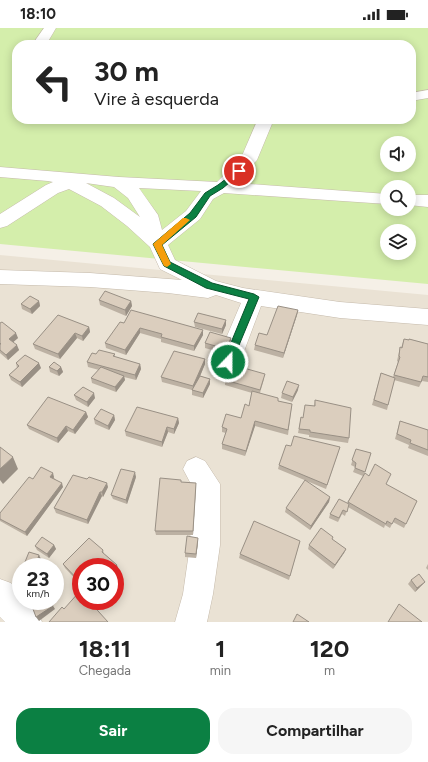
<!DOCTYPE html>
<html lang="pt">
<head>
<meta charset="utf-8">
<style>
  body { margin:0; font-family:Figtree,sans-serif; background:#f6f6f6; color:#222; height:100vh; display:flex; flex-direction:column; font-size:15px; white-space:nowrap }
  * { box-sizing:border-box; margin:0 }
  p { font-size:13px; color:#767676 }
  .icon { flex:none; width:22px; height:22px; fill:none; stroke:currentColor; stroke-width:2; stroke-linecap:round; stroke-linejoin:round }
  .map { position:relative; height:594px; overflow:hidden }
  .sheet { display:flex; flex-direction:column; background:#fff; flex:1 }
  .sheet>* { flex:none }
  .top-card { position:absolute; left:12px; top:12px; width:404px; height:84px; border-radius:16px; box-shadow:0 2px 10px #0003; background:#fff; color:#222; overflow:hidden }
  .tools { position:absolute; left:380px; top:108px; display:grid; gap:8px }
  .tools a { display:grid; place-items:center; width:36px; height:36px; border-radius:50%; background:#fff; box-shadow:0 2px 10px #0003; font-size:20px }
  .speed { position:absolute; left:12px; top:530px; display:flex; gap:8px; font-size:20px; font-weight:700; text-align:center }
  .speed>* { display:grid; place-content:center; width:52px; height:52px; border-radius:50%; background:#fff; box-shadow:0 2px 10px #0003; line-height:1 }
  .speed small { font-size:10px; font-weight:400 }
  .speed .limit { border:6px solid #d22; background:#fff; color:#111 }
  .pin { position:absolute; display:grid; place-items:center; width:34px; height:34px; color:#fff; margin:-17px; border:2px solid #fff; border-radius:50%; box-shadow:0 1px 4px #0007 }
  .me { position:absolute; width:44px; margin:-22px; rotate:22deg; stroke-linejoin:round; filter:drop-shadow(0 0 3px #0008) }
  .turn { display:flex; align-items:center; gap:14px; height:84px; padding:0 16px; font-size:18px }
  .turn .icon { width:52px; height:52px; stroke-width:2.5 }
  .turn b { display:block; font-size:28px; line-height:34px }
  .eta { display:flex; justify-content:space-evenly; align-items:center; height:68px; text-align:center }
  .eta b { font-size:24px; font-weight:700; line-height:28px }
  .cta { display:flex; gap:8px; margin-top:auto; padding:8px 16px }
  .cta a { flex:1; height:46px; border-radius:16px; background:#0b8043; color:#fff; font-size:16px; font-weight:700; line-height:46px; text-align:center }
  .cta a+a { background:#f6f6f6; color:#222 }
  .status { display:flex; justify-content:space-between; align-items:center; height:28px; padding:0 20px; background:#fff; direction:ltr }
  .status svg { height:11px; fill:currentColor }
  .map>svg:first-child { display:block }
</style>
</head>
<body>
<div class="status"><b>18:10</b><svg viewBox="0 0 49 12"><path d="M0 12V9h3v3zM5 12V6h3v6zM10 12V3h3v9zM15 12V0h3v12zM26 1h20v11H26zM47 4h2v5h-2z"/></svg></div>
<div class="map">
<svg width="428" height="594" viewBox="0 0 428 594">
  <rect width="100%" height="100%" fill="#f5f0e7"/>
  <path fill="#eae2d4" fill-rule="evenodd" d="M0,227L428,267V594H0ZM21,539H55V573H21ZM81,539H115V573H81Z"/>
  <path fill="#d4eeab" fill-rule="evenodd" d="M0,0H428V256L0,216ZM17,17H411V91H17ZM387,115H409V137H387ZM387,159H409V181H387ZM387,203H409V225H387Z"/>
  <g fill="none" stroke-linecap="round" stroke-linejoin="round">
    <g stroke="#c5baab" stroke-width="1">
      <path id="street" d="M44,0H56L46,17H32Z
        M428,62V70L411,73V65Z
        M258,91H274L257,132L236,155L387,166V176L224,165L213,171L200,191L168,217L175,232L216,253L243,260L340,274L428,281V297L340,290L261,278L240,334L236,340L228,343L220,340L216,334L241,275L216,267L208,270L168,265L90,259L0,256V242L90,245L182,252L160,241L150,219L127,198L101,178L69,161L58,165L7,198L0,200V186L46,157L53,154L48,153L0,149V139L119,149L217,154L241,130ZM86,155L114,159L128,170L140,189L114,170ZM139,160L201,163L186,183L162,202L158,187Z
        M409,167H428V179L409,177Z
        M196,429L205,433L220,456V517L213,566L207,594H175L183,566L190,517L192,458L183,441L187,433Z
        M0,551L11,555L21,566V573H28L37,583L42,594H5L0,589Z"/>
    </g>
    <use href="#street" fill="#fff" fill-rule="evenodd"/>
  </g>
  <path fill="#bcb1a3" d="M99,272L131,273L132,278L126,288L100,277Z
    M39,273L40,278L32,286L22,281L21,276Z
    M298,282L297,287L283,330L254,322L255,317L267,307Z
    M226,292V297L222,306L195,299L194,294Z
    M0,295L18,310L13,314L19,322L8,332L0,325Z
    M124,295L203,302V307L194,323L161,314V311L140,305L126,327L106,320L105,315Z
    M89,299L90,304L83,313L77,310L60,331L35,321L33,316Z
    M231,310V315L226,326L205,320V315Z
    M404,311L409,312V311L428,316V354L422,353L419,359L394,352L387,382L372,377L381,345L393,349L398,334L397,333L399,324L400,319L401,320Z
    M96,326H115V329L140,336L141,341L136,352L124,349L125,352L116,364L92,355L91,350L99,342L88,339L87,334Z
    M205,331V336L200,348L210,351V356L203,370L192,367V362L162,354L161,349Z
    M16,335L41,340L22,359L11,352L9,347L17,340Z
    M49,339H61L63,344L59,348L50,344Z
    M264,351L260,365L278,373L292,376L288,407L255,398L245,428L222,421V416L226,405L222,404V399L241,390L249,378L252,365L225,357V352Z
    M298,362L292,374L281,370L282,365Z
    M74,367L95,370L88,379L76,372Z
    M315,372L349,410L348,415L309,409V407L298,405L301,389L303,390L314,378Z
    M86,384L88,389L75,406L68,403L58,415L29,401L27,397Z
    M114,387L115,392L109,402L95,396L94,391Z
    M178,390L179,395L174,406L168,404L162,419L126,408L125,403Z
    M400,393L428,402V428L408,420L409,417L395,411Z
    M291,418L340,419L326,461L278,441L279,437Z
    M356,421L371,425L364,446L369,448L417,473L404,500L393,494L390,500L385,497L384,500L348,479L345,488L342,486L338,494L329,490L330,486L347,475L363,448L353,444L355,439L351,437Z
    M54,449V450L63,459L27,508L0,493V485L33,451Z
    M136,449L127,476L113,471L111,467Z
    M181,454L196,455L193,507H156L155,503Z
    M108,459L103,469L102,468L88,496L56,485L54,480Z
    M330,469L329,474L310,502L285,484L286,480Z
    M333,512L346,521L344,525L333,541L308,521L309,517Z
    M300,513L289,552L239,530L240,526Z
    M198,514L196,530L185,529V525Z
    M54,517L56,521L49,530L37,522L35,518Z
    M103,522L104,526L117,537L118,541L115,544V539H81V557L65,540L63,536Z
    M428,536V542L426,540Z
    M411,552L425,554L415,564L408,556Z"/>
  <path fill="#999085" d="M39,273L40,278L32,286L30,281Z
    M131,273L132,278L126,288L125,282Z
    M298,282L297,287L283,330L284,325Z
    M226,292V297L222,306V301Z
    M89,299L90,304L83,313L82,308Z
    M140,300V305L126,327L125,322Z
    M203,302V307L194,323V318Z
    M16,305L18,310L11,316L9,311Z
    M75,305L77,310L60,331L58,326Z
    M231,310V315L226,326V321Z
    M17,317L19,322L8,332L6,327Z
    M205,331V336L194,363L193,358Z
    M39,335L41,340L22,359L20,354Z
    M140,336L141,341L136,352L135,347Z
    M61,339L63,344L59,348L57,343Z
    M124,348L125,352L116,364L115,359Z
    M210,351V356L203,370V365Z
    M299,357L298,362L292,374L293,369Z
    M94,365L95,370L88,379L87,374Z
    M86,384L88,389L75,406L73,402Z
    M114,387L115,392L109,402L108,398Z
    M178,390L179,395L174,406V401Z
    M255,393V398L245,428L246,423Z
    M66,398L68,403L58,415L57,410Z
    M167,399L168,404L162,419V414Z
    M13,429L18,441L3,456L0,452V441Z
    M135,444L136,449L127,476L126,472Z
    M53,445L54,449L52,453L50,449Z
    M62,455L63,459L27,508L25,504Z
    M107,455L108,459L103,469L102,464Z
    M196,455V460L193,507V503Z
    M100,464L102,468L88,496L87,492Z
    M330,469L329,474L310,502L311,498Z
    M198,510V514L196,530V526Z
    M54,517L56,521L49,530L47,526Z
    M346,521L344,525L333,541L335,537Z
    M39,527L41,531L38,539H35Z
    M117,537L118,541L115,544V539Z
    M425,554L415,564L417,560Z
    M50,573L55,581L39,593L36,589Z"/>
  <path fill="#dbcebe" stroke="#999085" d="M105,263L131,273L125,282L99,272Z
    M30,268L39,273L30,281L21,276Z
    M278,278L298,282L284,325L255,317L259,305L267,307Z
    M131,282L203,302L194,318L161,309L162,306L140,300L125,322L105,315L120,294L124,295Z
    M198,285L226,292L222,301L194,294Z
    M58,287L89,299L82,308L75,305L58,326L33,316Z
    M2,294L16,305L9,311L17,317L6,327L0,322V316H1L0,315V295Z
    M210,304L231,310L226,321L205,315Z
    M404,311L409,312V311L428,316V349L423,348L421,354L394,347L400,329L399,328L400,319L402,320Z
    M99,322L115,326L113,328L140,336L135,347L87,334L92,325L96,326Z
    M174,323L205,331L193,358L161,349Z
    M25,327L39,335L20,354L9,347L19,338L16,335Z
    M54,334L61,339L57,343L49,339Z
    M233,337L265,346L260,362L225,352Z
    M101,339L124,348L115,359L91,350Z
    M381,345L395,350L388,377L374,372Z
    M200,348L210,351L203,365L192,362Z
    M287,353L299,357L293,369L282,365Z
    M83,359L94,365L87,374L74,367Z
    M252,363L278,370V373L292,376L288,402L255,393L246,423L222,416L227,401L222,399L226,386L241,390L245,376L249,378Z
    M48,369L86,384L73,402L66,398L57,410L27,397Z
    M315,372L351,380L349,410L310,404V402L299,401L301,389L303,390L305,377L315,378Z
    M137,379L178,390L174,401L167,399L162,414L125,403Z
    M101,381L114,387L108,398L94,391Z
    M400,393L428,402V422L410,415L411,412L397,406Z
    M294,408L340,419L327,457L279,437L286,417L291,418Z
    M0,419L13,429L0,441Z
    M356,421L371,425L365,444L355,440L356,435L352,432Z
    M375,436L391,446L386,456L417,473L406,496L395,490L392,496L387,493L386,496L348,474L365,445L369,448Z
    M41,439L53,445L50,449L62,455L25,504L0,491V485L29,449L33,451Z
    M121,441L135,444L126,472L111,467Z
    M73,447L87,451L89,449L107,455L102,464H100L87,492L54,480Z
    M160,450L181,452V454L196,455L193,503H155Z
    M305,452L330,469L311,498L286,480Z
    M339,471L349,476L347,484L343,482L339,490L330,486Z
    M254,493L300,513L290,548L240,526Z
    M321,500L333,509L332,511L346,521L335,537L309,517Z
    M187,508L198,510L196,526L185,525Z
    M42,509L54,517L47,526L35,518Z
    M89,510L103,522L102,524L117,537L115,539H81V555L63,536Z
    M29,524L39,527L35,539H23Z
    M419,546L425,554L417,560L411,552Z
    M80,563L81,564V573H89L108,594H49L62,579L64,581Z
    M30,573H50L53,578L36,589Z
    M399,576L422,594H388Z
    M297,586L309,594H293Z"/>
  <path fill="#0b8043" stroke="#07532c" d="M239,141L243,143L242,144L223,160L210,168L196,189L162,217L170,234L212,255L254,266L259,269L232,334L231,337H224L223,334L249,271L206,260L164,238L153,216L190,185L205,165L218,157Z"/>
  <path fill="#f59e0b" d="M183,190H186L190,192L162,217L171,236L167,239L164,238L153,216Z"/>
</svg>
<div class="tools">
<a><svg class="icon" aria-label="sound" viewBox="0 0 24 24"><path d="M4 9h4l5-4v14l-5-4H4zM17 9q2 3 0 6"/></svg></a>
<a><svg class="icon" aria-label="search" viewBox="0 0 24 24"><circle cx="10" cy="10" r="6"/><path d="M15 15l6 6"/></svg></a>
<a><svg class="icon" aria-label="layers" viewBox="0 0 24 24"><path d="M12 4l9 5-9 5-9-5zM3 14l9 5 9-5"/></svg></a>
</div>
<div class="speed"><div>23<small>km/h</small></div><div class="limit">30</div></div>
<div class="pin" style="left:239px;top:143px;background:#d93025"><svg class="icon" aria-label="arrive" viewBox="0 0 24 24"><path d="M6 21V4h12l-3 4 3 4H6"/></svg></div>
<svg class="me" style="left:228px;top:334px" viewBox="-20 -20 40 40"><circle r="17" fill="#0b8043" stroke="#fff" stroke-width="3"/><path d="M0-11L8 9 0 5-8 9z" fill="#fff"/></svg>
<div class="top-card">
<div class="turn"><svg class="icon" aria-label="left" viewBox="0 0 24 24"><path d="M17 20v-9H6M10 6l-5 5 5 5"/></svg><div><b>30 m</b>Vire à esquerda</div></div>
</div>
</div>
<section class="sheet">
<div class="eta">
<div><b>18:11</b><p>Chegada</p></div>
<div><b>1</b><p>min</p></div>
<div><b>120</b><p>m</p></div>
</div>
<div class="cta"><a>Sair</a><a>Compartilhar</a></div>
</section>
</body>
</html>
